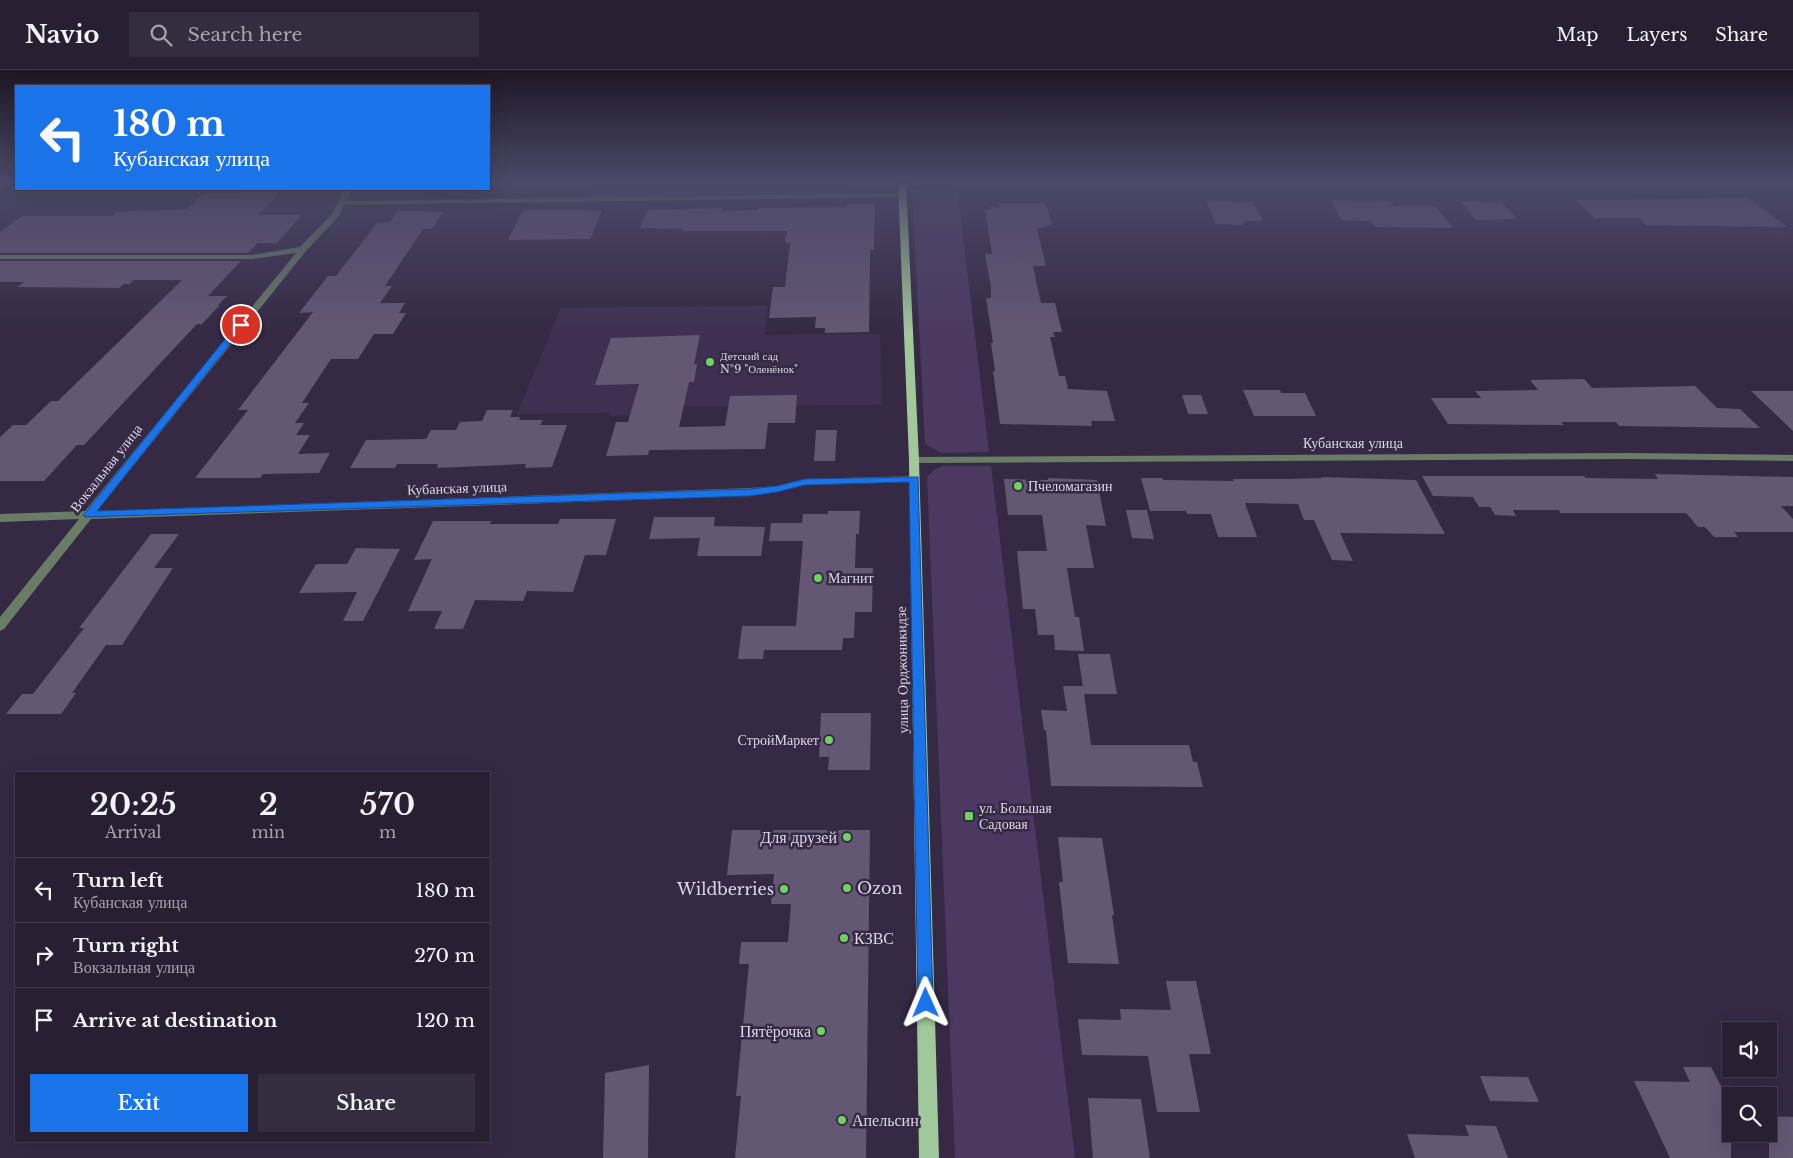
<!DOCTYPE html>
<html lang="en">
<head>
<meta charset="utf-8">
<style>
  body { margin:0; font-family:"Libre Baskerville",serif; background:#342c3f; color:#f1f3f6; height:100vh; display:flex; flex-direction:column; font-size:19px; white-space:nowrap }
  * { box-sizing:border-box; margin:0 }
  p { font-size:16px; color:#a5a2ac }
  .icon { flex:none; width:28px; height:28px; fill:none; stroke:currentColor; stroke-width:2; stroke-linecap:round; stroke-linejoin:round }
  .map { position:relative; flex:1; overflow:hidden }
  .drawer { position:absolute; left:15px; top:702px; width:475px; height:370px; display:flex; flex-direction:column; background:#281f33; border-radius:0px; box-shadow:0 5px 20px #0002,0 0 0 1px #443d4e }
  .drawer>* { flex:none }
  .banner { position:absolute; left:15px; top:15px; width:475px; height:105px; border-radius:0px; box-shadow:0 5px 20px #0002,0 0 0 1px #443d4e; background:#1a73e8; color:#fff; overflow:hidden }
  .buttons { position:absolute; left:1722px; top:952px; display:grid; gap:10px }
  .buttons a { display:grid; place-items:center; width:55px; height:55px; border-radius:0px; background:#281f33; box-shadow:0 5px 20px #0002,0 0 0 1px #443d4e; font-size:25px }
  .pin { position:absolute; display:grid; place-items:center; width:42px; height:42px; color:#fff; margin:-21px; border:2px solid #fff; border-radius:50%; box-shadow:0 1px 5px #0007 }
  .me { position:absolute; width:55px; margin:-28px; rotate:359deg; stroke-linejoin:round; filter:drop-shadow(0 0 4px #0008) }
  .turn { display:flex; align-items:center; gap:18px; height:105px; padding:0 15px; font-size:22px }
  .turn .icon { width:65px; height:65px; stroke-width:2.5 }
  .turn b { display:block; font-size:35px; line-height:42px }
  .eta { display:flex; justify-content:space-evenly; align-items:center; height:85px; text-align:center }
  .eta b { font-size:30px; font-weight:600; line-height:35px }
  .primary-button { display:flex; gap:10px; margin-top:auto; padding:10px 15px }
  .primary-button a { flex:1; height:58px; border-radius:0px; background:#1a73e8; color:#fff; font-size:20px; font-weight:600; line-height:58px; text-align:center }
  .primary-button a+a { background:#342c3f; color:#f1f3f6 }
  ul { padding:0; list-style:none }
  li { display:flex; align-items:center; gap:15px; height:65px; padding:0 15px; border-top:1px solid #443d4e }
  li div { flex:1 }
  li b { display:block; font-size:19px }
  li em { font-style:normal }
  header { display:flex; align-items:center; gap:30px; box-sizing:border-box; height:70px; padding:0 25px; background:#281f33; border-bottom:1px solid #443d4e }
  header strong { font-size:24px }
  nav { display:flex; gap:28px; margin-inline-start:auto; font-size:18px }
  .search { width:350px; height:45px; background:#342c3f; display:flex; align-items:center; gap:12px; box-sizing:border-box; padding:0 18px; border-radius:0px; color:#a5a2ac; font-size:19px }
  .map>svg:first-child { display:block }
</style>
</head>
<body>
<header>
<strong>Navio</strong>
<div class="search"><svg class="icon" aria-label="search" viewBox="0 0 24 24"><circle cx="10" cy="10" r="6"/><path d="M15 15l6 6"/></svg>Search here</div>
<nav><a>Map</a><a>Layers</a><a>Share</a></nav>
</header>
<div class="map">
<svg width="1793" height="1088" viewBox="0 0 1793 1088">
  <rect width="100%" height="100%" fill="#352944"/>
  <path fill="#3f3051" d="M595,112H763L762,116L592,118Z
    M844,112H871L870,123H843Z
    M768,236L765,265L880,264L882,335L643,337L641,345L609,346L610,343L517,344L561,238Z"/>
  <path fill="#4c3962" d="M763,112H844L843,123L588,127L592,118L762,116Z
    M924,116H957L989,382L941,383L925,374L912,121Z
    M943,396H991L1075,1088H955L927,407L934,400Z"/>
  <path fill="#645774" d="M244,119H283L258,145H302L277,173H258L248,183H0V162L22,146H112L117,142L187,139L204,123H240Z
    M1715,128H1749L1787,157L1646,155L1640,148H1594L1576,130L1717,129Z
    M1330,130L1390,131L1394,136H1436L1453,158L1375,157L1371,151L1342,150Z
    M1206,131L1253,132L1263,151H1243L1245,155L1216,154Z
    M1460,131L1501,132L1517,149L1476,150Z
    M999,133H1046L1052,155L1037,159L1046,196H1033L1041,233H1055L1062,262H1053L1055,267H1050L1059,306H1065L1068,319L1107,321L1115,351H1091L1092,356L1000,354L993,301H995L991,273H993L986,228H991V217L985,184H992L985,140H991L990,137H999Z
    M847,134H875L874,180H870L869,262L825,263V258H815L816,247L769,248L773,217H785L790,173H785L787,161H681L682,159L640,158L647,140L723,138L722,141L759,140V138L847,137Z
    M523,140H580L602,141L590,169L508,170Z
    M398,141L443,142L432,159H423L385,216H392L380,233H405L399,243H406L393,264H374L358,289H331L302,333H309L295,353H304L296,365H310L298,384L330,383L319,403L263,404L260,408H195L248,340H238L313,242L299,243L328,206H336L377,153H389Z
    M0,191H241L208,226H227L218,235H220L202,254H197L84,375H77L44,411H0V367L13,355H26L51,331H58L182,210H133L130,214H124L119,218L17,217L24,212H0Z
    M700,265L694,294H697L694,312H689L679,357L725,356L730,326L797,325L795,353H768L765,379L649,380L648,385L606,386L616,352H628L639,314L595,315L611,268Z
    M1584,309L1592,318L1695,316L1717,338L1740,339L1760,358L1619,356L1616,352H1561L1564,355L1448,354L1431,328H1481L1475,321L1538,320L1530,310Z
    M1243,320H1280L1281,323H1305L1316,346H1254Z
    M1751,321H1793V361Z
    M1182,325H1201L1208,344H1188Z
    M487,340H513L510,347H520L519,350H543L540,355H567L552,397L525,398L526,394L437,398L438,394H397L395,398H350L366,370L426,369L431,360H456L460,352L482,351Z
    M816,360H837L835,391H814Z
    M1655,404L1793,407V436H1781L1793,449V462H1734L1738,467H1714L1705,457H1698L1686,443H1560L1559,440H1513L1516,446L1495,445L1490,437H1479L1473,427L1433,426L1422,406H1584L1586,408L1658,409Z
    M1321,407L1416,410L1445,464L1340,463L1353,491L1332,490L1314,450H1304L1298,434L1245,433L1257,467H1218L1211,444H1187L1186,441H1150L1141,408H1163V410L1234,411L1233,409H1288L1322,408Z
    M1048,408L1097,410L1106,456L1086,455L1094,498H1067L1075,547H1079L1084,581L1055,580L1054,565H1038L1035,539H1023L1017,481H1047L1042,445H1008L1004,409L1048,410Z
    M1126,440H1147L1154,469L1132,468Z
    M828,441H860L859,464H856L855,498H873L872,542H855L854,568H843L842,580H764L763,589H738L742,556H796L803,471H769L771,453H802L803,444H828Z
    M654,447H715L714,456L765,457L761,486H697L700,468L649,469Z
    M560,449H616L606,485H585L573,522L527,521L523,531L475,530L463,559H434L442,541H408L432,489L414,490L433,451H491L490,454H558Z
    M151,464H179L154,498H173L122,575H106L72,623H76L61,644H6L22,624H33L84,558H79Z
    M356,478L400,479L363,551H343L357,522L299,523L316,494H347Z
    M1078,584H1110L1117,624H1084Z
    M1063,616H1083L1091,675H1189L1193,692H1197L1203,717L1051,716L1046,660H1044L1041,640L1067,641Z
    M821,643H871L870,700H828L829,687H819Z
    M732,760H870L866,1088H735L741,1026H736L749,894H739L741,872H788L791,834H771L774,804L727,805Z
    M1058,767L1102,768L1114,845H1112L1119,894L1068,893L1059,812H1063Z
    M1166,911H1196L1211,984H1189L1200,1042H1157L1148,986L1082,985L1078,949L1121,950L1120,939L1171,940Z
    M649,995L648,1088H603L605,1003Z
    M1683,997H1711L1731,1035V1088H1670L1634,1011L1690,1012Z
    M1480,1006L1528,1007L1539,1032L1490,1031Z
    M1088,1028L1141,1029L1150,1088H1093Z
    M1769,1046L1793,1047V1088H1769Z
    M1465,1055L1496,1056L1508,1088H1415L1407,1064L1469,1066Z"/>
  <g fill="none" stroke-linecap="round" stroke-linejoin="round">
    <path fill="#697c66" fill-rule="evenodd" d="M899,112H1793V115H902Z
      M345,119H353L346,131L903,123L907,125L903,127L344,135L338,147L306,181L97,441L750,418L777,416L805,409L914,406L919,409L914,412L805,415L777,422L750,426L91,449L4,559L0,561V547L79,449L0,452V444L85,441L296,183L252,189H0V185H252L300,177L332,144Z
      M1629,383L1793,385V391L1629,389L914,393L909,390L914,387Z"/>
    <path fill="#a1c89a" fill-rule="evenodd" d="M898,112H906L919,390L939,1088H919L909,390Z"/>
  </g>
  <linearGradient id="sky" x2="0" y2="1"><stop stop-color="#1d1725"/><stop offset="0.42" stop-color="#4b4967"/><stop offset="1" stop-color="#4b4967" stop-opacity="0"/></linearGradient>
  <rect width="1793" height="264" fill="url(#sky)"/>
  <path fill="#1a73e8" stroke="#114b97" d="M241,252L244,253V256L97,441L750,419L777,416L805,409L918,407L933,933L931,938L926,941L920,938L918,933L909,412L805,415L777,422L750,426L85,447L83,445L85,443L238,253Z"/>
  <g fill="#6ed360" stroke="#352944" stroke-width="2">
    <circle cx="710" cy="292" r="5"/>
    <circle cx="1018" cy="416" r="5"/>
    <circle cx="818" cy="508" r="5"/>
    <circle cx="829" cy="670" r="5"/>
    <rect x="964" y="741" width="10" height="10" rx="2.5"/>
    <circle cx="847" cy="767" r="5"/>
    <circle cx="847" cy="818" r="5"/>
    <circle cx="784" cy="819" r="5"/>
    <circle cx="844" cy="868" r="5"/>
    <circle cx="821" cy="961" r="5"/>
    <circle cx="842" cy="1050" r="5"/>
  </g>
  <g text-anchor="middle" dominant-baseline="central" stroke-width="5" stroke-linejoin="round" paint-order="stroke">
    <g font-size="11" fill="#ded7e8" stroke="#352944" text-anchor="start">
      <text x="720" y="286">Детский сад<tspan x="720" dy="13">№9 "Оленёнок"</tspan></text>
    </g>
    <g font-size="14" fill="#ded7e8" stroke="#352944">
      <text x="1353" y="373">Кубанская улица</text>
      <text transform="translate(106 398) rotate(-52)">Вокзальная улица</text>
      <text transform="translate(457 418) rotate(-2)">Кубанская улица</text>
      <text transform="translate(902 600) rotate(-91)">улица Орджоникидзе</text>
    </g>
    <g font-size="14" fill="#ded7e8" stroke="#352944" text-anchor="start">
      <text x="1028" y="416">Пчеломагазин</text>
      <text x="828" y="508">Магнит</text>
      <text x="819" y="670" text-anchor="end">СтройМаркет</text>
      <text x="979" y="738">ул. Большая<tspan x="979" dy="16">Садовая</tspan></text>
    </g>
    <g font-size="16" fill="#ded7e8" stroke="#352944" text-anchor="end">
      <text x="837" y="767">Для друзей</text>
      <text x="857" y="818" text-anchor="start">Ozon</text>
      <text x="774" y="819">Wildberries</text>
      <text x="854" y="868" text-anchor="start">КЗВС</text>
      <text x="811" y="961">Пятёрочка</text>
      <text x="852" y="1050" text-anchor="start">Апельсин</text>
    </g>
  </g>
</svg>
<div class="buttons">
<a><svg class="icon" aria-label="sound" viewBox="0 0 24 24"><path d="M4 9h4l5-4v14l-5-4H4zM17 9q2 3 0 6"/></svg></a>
<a><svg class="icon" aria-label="search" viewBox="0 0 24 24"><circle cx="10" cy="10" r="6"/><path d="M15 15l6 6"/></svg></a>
</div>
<div class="pin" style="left:241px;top:255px;background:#d93025"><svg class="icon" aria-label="arrive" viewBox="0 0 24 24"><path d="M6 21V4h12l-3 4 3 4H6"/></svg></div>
<svg class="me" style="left:926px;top:933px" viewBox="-20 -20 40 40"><path d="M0-17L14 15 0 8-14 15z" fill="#1a73e8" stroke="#fff" stroke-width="4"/></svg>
<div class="banner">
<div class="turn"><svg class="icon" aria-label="left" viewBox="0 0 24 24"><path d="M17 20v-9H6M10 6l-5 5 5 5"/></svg><div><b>180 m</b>Кубанская улица</div></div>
</div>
<section class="drawer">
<div class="eta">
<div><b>20:25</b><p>Arrival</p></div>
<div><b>2</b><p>min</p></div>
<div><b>570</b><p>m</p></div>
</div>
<ul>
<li><svg class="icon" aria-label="left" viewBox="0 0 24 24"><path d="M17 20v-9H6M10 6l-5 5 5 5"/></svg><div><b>Turn left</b><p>Кубанская улица</p></div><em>180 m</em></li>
<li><svg class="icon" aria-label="right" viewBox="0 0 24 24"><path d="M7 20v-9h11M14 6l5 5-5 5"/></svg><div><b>Turn right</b><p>Вокзальная улица</p></div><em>270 m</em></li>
<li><svg class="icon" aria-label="arrive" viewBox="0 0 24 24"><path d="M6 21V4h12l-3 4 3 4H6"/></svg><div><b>Arrive at destination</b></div><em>120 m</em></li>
</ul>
<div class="primary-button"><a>Exit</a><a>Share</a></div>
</section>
</div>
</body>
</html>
